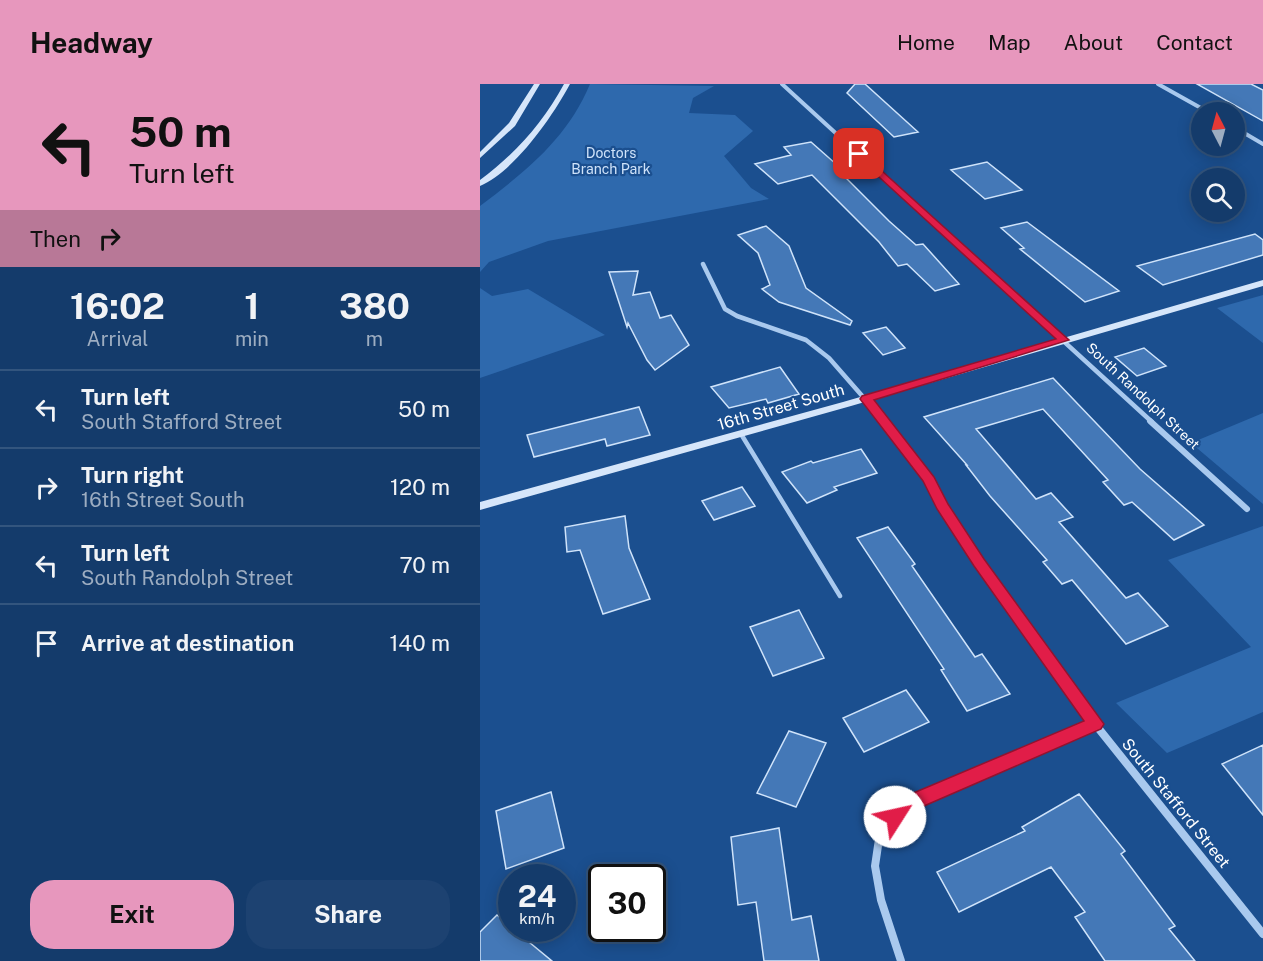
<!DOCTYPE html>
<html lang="en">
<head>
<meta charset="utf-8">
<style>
  body { margin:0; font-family:"Public Sans",sans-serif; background:#1d4271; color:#f1f3f6; height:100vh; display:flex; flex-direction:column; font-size:22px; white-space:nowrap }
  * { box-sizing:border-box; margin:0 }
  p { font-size:20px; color:#9dadc1 }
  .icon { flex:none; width:33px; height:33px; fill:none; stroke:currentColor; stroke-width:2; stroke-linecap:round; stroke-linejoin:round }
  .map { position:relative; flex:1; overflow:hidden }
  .drawer { display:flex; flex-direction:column; background:#143b6b; width:480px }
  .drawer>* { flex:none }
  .hud { background:#e797bd; color:#111; overflow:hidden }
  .needle { width:39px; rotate:354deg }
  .controls { position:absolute; left:711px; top:18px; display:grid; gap:12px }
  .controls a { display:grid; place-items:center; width:54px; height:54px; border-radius:50%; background:#143b6b; box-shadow:0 3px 15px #0003,0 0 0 2px #33557e; font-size:30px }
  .speed { position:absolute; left:18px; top:780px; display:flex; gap:12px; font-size:30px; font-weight:700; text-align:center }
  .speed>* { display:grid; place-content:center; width:78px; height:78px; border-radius:50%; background:#143b6b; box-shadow:0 3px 15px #0003,0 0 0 2px #33557e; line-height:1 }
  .speed small { font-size:15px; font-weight:400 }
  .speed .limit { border:3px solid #111; border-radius:9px; background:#fff; color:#111 }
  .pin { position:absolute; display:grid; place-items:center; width:51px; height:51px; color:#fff; margin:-26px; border-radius:12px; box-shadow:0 3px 9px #0006 }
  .me { position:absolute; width:66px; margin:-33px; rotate:55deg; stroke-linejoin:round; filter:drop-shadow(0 0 4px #0008) }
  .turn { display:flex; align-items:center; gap:21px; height:126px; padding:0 30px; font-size:27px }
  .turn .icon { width:78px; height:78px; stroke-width:2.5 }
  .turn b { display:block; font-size:42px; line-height:51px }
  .then { display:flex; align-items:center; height:57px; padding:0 30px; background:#0003; gap:12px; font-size:22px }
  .eta { display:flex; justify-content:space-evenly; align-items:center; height:102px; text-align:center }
  .eta b { font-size:36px; font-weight:700; line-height:42px }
  .button { display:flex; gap:12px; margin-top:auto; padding:12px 30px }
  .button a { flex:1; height:69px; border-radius:24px; background:#e797bd; color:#111; font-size:24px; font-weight:700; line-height:69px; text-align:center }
  .button a+a { background:#1d4271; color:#f1f3f6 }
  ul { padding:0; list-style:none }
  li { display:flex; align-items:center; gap:18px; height:78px; padding:0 30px; border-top:2px solid #33557e }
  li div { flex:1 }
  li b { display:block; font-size:22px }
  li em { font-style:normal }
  header { display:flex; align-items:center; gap:36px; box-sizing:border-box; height:84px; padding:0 30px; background:#e797bd; color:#111 }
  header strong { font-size:28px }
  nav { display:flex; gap:33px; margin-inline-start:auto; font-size:21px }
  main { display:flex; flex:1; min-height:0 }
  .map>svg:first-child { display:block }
</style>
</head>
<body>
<header>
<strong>Headway</strong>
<nav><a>Home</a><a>Map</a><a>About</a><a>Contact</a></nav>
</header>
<main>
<section class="drawer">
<div class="hud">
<div class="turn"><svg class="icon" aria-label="left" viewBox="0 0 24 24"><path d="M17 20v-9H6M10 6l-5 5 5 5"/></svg><div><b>50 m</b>Turn left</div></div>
<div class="then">Then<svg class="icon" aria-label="right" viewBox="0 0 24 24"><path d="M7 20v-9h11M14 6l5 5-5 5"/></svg></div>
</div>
<div class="eta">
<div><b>16:02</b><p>Arrival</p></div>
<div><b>1</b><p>min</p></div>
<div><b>380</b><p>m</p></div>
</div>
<ul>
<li><svg class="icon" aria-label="left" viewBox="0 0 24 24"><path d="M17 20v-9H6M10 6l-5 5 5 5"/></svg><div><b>Turn left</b><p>South Stafford Street</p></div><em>50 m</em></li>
<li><svg class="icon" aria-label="right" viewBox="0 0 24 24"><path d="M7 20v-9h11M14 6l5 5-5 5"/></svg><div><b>Turn right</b><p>16th Street South</p></div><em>120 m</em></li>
<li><svg class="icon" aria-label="left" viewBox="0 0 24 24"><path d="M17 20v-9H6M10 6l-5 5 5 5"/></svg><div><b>Turn left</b><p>South Randolph Street</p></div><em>70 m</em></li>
<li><svg class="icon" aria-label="arrive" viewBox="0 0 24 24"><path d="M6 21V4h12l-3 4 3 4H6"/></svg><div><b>Arrive at destination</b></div><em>140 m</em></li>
</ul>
<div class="button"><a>Exit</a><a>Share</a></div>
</section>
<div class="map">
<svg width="783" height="877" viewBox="0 0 783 877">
  <rect width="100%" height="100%" fill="#1b4f8f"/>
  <path fill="#2e69ad" d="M110,0L234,2L213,14L209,29L255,31L273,47L244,72L271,104L289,115L68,157L9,178L0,188V122C46,87 87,55 110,0Z
    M0,204L12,212L48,205L125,251L0,294Z
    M783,211V259L737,224Z
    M783,329V420L711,359Z
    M783,442V628L687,669L636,619L771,563L688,476Z"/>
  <path fill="#4478b7" stroke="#cfe3fa" stroke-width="1.5" d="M375,0H385L438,48L414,53L367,9Z
    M717,0H771L783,6V37Z
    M331,58L365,88L361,89L409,137L436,161L443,160L479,200L455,207L427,180L418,182L399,158L332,91L298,100L275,80L311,71L304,63Z
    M507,78L542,106L505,115L471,86Z
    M547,138L639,207L605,218L540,165L544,164L521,144Z
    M286,142L309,162L326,204L372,237L370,241L299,218L282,205L290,201L278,169L258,151Z
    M775,150L783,156V171L683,201L657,182Z
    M158,187L153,211L170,208L180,234L191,231L209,261L175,286L167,276L148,239L147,243L129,188Z
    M406,243L425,264L403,271L383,249Z
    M664,264L686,282L657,292L635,273Z
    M300,283L319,310L288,319L286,315L249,324L231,303Z
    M573,294L660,385L724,441L694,456L652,418L644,421L623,398L628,396L563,325L496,345L556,415L571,409L593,433L579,438L646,514L658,509L688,542L646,560L592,496L582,500L563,478L567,476L510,412L486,381H487L444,333Z
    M159,323L170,351L127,362L125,355L54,373L47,351Z
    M381,365L397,389L354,403L357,406L327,419L302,388L331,377L333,379Z
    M262,403L275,422L234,436L222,417Z
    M145,432L149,464L170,515L123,530L100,466L87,468L85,443Z
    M408,443L435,480L432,482L495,573L502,570L530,610L487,627L461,586L464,585L377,454Z
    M319,526L344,574L293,592L270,543Z
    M426,606L449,638L384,668L363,634Z
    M309,647L346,659L316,723L277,709Z
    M783,661V731L742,680Z
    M71,708L84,764L26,785L16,727Z
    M599,710L645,767L641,770L695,842L689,845L715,877H625L595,833L605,828L571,783L479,828L457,788L545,747L542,743Z
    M299,744L312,836L331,832L339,877H284L276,818L258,821L251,753Z
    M17,831L32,844L72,877H0V848Z"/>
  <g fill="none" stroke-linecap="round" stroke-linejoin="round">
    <path stroke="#a9c9ee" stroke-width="4.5" d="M261,350L360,512"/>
    <path stroke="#a9c9ee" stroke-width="4" d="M302,0L466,150
      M678,0L728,28
      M754,43L783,60"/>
    <path stroke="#a9c9ee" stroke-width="4.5" d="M464,148L672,338
      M223,180L245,225L257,232L326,256L349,274L405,338"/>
    <path stroke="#a9c9ee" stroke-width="6" d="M403,337L449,396L462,421L499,478L569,576
      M670,337L767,425"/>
    <path stroke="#a9c9ee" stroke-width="8" d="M568,575L615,640L783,850
      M421,877L401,816L395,782L399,755L407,743L437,716L615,640"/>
    <path fill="#d6e6fa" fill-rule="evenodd" d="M54,0H60L35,42L0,74V68L29,39Z
      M84,0H90C73,32 34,88 0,102V96C35,70 63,39 84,0Z
      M783,196V202L371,322L0,426V418L363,318Z"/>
  </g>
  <path fill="#e11d48" stroke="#92132f" stroke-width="1.5" d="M376,69H382L589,256L394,316L454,393L468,420L504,475L624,640L621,645L444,722L415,741L408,738L406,733L408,727L431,710L604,637L494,482L457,425L443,397L380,315L382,312L576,255L376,72Z"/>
  <g text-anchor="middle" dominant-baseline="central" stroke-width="4.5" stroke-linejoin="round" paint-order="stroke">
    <g font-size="14" fill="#cfe3fa" stroke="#1b4f8f">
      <text x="131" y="69">Doctors<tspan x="131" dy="16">Branch Park</tspan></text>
    </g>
    <g font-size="14" fill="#fff" stroke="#1b4f8f">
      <text transform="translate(663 312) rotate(43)">South Randolph Street</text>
    </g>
    <g font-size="16" fill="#fff" stroke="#1b4f8f">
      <text transform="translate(301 323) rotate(-16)">16th Street South</text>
      <text transform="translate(696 719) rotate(51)">South Stafford Street</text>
    </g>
  </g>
</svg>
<div class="controls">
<a><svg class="needle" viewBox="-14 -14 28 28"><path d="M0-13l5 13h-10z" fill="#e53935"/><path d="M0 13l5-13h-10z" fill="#9dadc1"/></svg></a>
<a><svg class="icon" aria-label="search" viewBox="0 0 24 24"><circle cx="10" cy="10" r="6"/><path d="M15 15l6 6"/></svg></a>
</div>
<div class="speed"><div>24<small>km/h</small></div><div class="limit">30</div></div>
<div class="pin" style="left:379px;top:70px;background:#d93025"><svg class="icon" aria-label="arrive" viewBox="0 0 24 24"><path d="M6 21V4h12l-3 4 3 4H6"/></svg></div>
<svg class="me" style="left:415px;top:733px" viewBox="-20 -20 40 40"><circle r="19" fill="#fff"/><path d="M0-13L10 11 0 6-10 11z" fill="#e11d48"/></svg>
</div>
</main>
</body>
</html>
